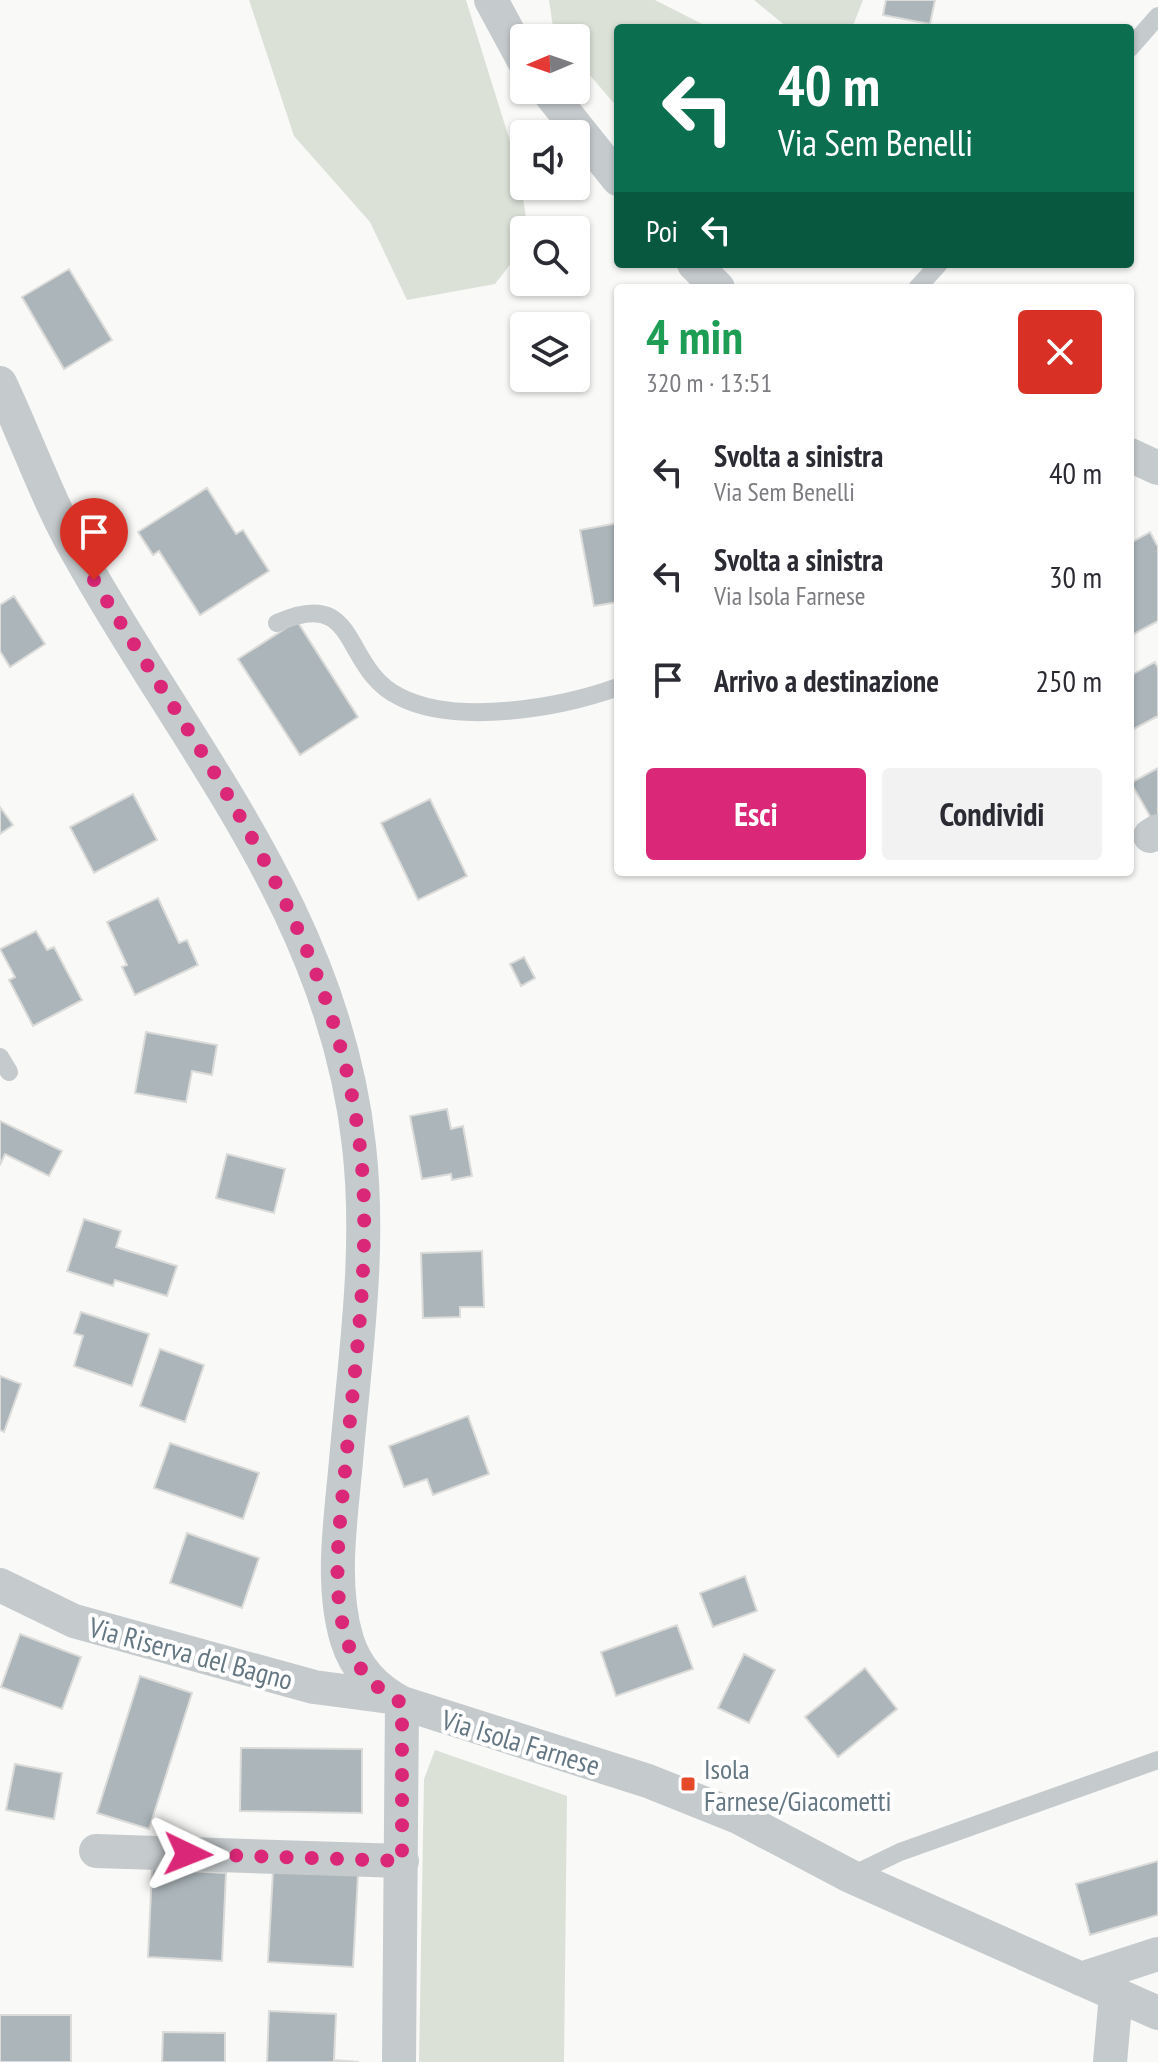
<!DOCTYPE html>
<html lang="it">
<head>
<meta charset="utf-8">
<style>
  body { margin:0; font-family:"PT Sans Narrow",sans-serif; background:#f2f2f3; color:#2b2b33; height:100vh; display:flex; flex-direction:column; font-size:30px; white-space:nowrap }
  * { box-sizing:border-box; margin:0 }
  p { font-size:26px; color:#7c7c81 }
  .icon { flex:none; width:44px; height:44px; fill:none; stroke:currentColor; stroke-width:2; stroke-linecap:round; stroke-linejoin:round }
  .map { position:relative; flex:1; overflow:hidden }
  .panel { position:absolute; left:614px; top:284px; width:520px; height:592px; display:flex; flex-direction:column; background:#fff; border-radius:8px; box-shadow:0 2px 6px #0004 }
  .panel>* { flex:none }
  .guide { position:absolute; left:614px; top:24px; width:520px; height:244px; border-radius:8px; box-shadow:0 2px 6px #0004; background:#0b6e4f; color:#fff; overflow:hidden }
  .needle { width:52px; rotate:268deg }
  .tools { position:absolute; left:510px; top:24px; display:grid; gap:16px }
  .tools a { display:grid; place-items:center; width:80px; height:80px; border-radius:8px; background:#fff; box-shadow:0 2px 6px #0004; font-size:40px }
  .pin { position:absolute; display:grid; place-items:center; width:68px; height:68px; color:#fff; margin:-82px -34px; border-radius:50% 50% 50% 0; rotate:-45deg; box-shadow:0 0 8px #0007 }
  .pin .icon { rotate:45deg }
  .me { position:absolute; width:88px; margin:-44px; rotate:92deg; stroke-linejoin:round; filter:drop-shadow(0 0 6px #0008) }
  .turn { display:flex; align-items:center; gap:28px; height:168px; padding:0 32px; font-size:36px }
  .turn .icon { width:104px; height:104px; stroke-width:2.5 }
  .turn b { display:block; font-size:56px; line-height:68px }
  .then { display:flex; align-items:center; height:76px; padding:0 32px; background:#0003; gap:16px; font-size:30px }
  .round { display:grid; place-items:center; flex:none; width:84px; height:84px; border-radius:8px; background:#f2f2f3 }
  .headline { display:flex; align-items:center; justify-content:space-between; height:136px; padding:0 32px }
  h1 { font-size:48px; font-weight:800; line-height:60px; color:#1e9e55 }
  .button { display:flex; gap:16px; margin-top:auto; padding:16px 32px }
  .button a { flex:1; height:92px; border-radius:8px; background:#db2777; color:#fff; font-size:32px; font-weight:800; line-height:92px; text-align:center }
  .button a+a { background:#f2f2f3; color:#2b2b33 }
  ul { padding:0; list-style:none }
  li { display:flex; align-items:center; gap:24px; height:104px; padding:0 32px }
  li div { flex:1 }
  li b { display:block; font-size:30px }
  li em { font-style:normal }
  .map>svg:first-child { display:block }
</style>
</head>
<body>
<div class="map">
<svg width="1158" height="2062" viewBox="0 0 1158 2062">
  <rect width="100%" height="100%" fill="#f9f9f7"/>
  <path fill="#dbe1d7" d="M249,0H466L518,167L528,230H524V247L495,284L407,300L370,222L294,136Z
    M549,0H655L710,28H618V108L576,59V38H558L554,34Z
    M754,0H863L852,28H788Z
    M435,1750L567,1796L564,2062H419L424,1779Z"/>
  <path fill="#abb5ba" stroke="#dbdbd9" stroke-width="2" d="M886,0H935L930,24L883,15Z
    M69,269L112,340L64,369L22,297Z
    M207,488L236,534L243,530L269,571L200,615L159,551L153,555L138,532Z
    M618,523V602L594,606L580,530Z
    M1150,532L1158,547V621L1130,636V543Z
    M14,596L45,644L10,667L0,651V605Z
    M297,621L358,717L300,755L238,659Z
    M1155,662L1158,668V716L1130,731V676Z
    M1158,768V815L1151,818L1131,783Z
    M133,794L157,840L94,873L70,827Z
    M430,799L467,876L418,900L381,823Z
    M0,807L13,825L0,834Z
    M158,898L179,943L187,940L198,965L135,995L122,967L127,965L107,922Z
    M36,931L47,950L54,947L82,1000L33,1026L9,980L15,977L0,949Z
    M524,957L535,978L521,986L510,964Z
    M146,1032L217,1045L212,1075L192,1071L186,1102L135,1093Z
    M447,1109L451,1129L463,1126L472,1176L452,1180L451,1174L422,1179L410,1116Z
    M0,1121L62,1151L49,1176L5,1154L0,1165Z
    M227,1154L285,1169L274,1213L216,1198Z
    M84,1219L121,1231L116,1247L177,1266L167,1296L115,1280L113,1286L67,1271Z
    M482,1251L484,1307H460V1317L423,1318L421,1253Z
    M81,1312L149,1334L132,1386L74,1366L83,1336L74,1333Z
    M160,1349L204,1365L185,1422L140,1406Z
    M0,1376L21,1384L4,1432L0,1430Z
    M468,1416L489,1474L433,1495L427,1479L404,1487L389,1446Z
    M170,1443L259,1473L243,1519L154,1488Z
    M187,1533L259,1558L242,1608L170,1583Z
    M745,1576L757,1611L713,1627L700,1593Z
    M677,1625L693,1669L616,1696L601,1652Z
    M20,1634L81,1657L62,1709L1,1687Z
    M744,1654L775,1670L749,1723L718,1708Z
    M865,1668L897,1709L838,1757L805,1717Z
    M140,1676L192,1693L149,1829L97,1813Z
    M241,1748L362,1749V1813L240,1811Z
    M15,1764L62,1773L54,1819L6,1810Z
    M1158,1861V1915L1090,1935L1076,1884Z
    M152,1869L226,1873L222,1961L148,1957Z
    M273,1871L358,1875L353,1967L268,1962Z
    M269,2011L336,2014L334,2060L359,2062H267Z
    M0,2015H71V2062H0Z
    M163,2032L225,2033V2062H162Z"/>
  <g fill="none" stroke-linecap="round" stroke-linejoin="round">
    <path stroke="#c5cacc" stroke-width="18" d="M1130,48L1158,16
      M917,288L939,264
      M277,623C361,585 340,668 400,697C457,726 560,708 618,687
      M0,1057L9,1072
      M850,1876L900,1852L1158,1760"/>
    <path stroke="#c5cacc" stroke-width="34" d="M491,0L524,61
      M547,90L618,179
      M694,264L718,288
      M0,383C27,440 47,499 78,553C187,749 334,913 359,1146C371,1251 355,1356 346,1461C341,1518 330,1584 347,1640C356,1669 375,1689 402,1703L648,1781L738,1817L850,1876L1158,2013
      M1130,455L1158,468
      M1150,836L1158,831
      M0,1585L74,1621L314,1687L390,1697
      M96,1851L402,1861
      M1081,1979L1158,1954
      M399,2062L402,1703
      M1110,2062L1116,1995"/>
  </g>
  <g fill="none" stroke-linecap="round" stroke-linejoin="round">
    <path stroke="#db2777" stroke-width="14" stroke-dasharray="0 25.2" d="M94,580C214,777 358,962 364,1204C366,1293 353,1382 345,1471C340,1525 330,1588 347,1641C357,1670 375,1689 402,1703V1861L188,1854"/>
  </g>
  <rect fill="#e6492a" stroke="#fff" stroke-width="3" x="680" y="1776" width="16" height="16" rx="4"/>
  <g text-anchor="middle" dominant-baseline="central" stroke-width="8" stroke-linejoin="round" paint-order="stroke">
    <g font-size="28" fill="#647782" stroke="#fff">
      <text transform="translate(191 1653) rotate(15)">Via Riserva del Bagno</text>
      <text transform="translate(521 1742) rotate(17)">Via Isola Farnese</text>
    </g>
    <g font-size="28" fill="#647782" stroke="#fff" text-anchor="start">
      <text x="704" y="1768">Isola<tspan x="704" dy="32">Farnese/Giacometti</tspan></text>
    </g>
  </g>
</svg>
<div class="tools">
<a><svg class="needle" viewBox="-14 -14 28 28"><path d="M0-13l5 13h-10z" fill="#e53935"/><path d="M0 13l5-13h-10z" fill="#7c7c81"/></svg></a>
<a><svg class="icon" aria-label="sound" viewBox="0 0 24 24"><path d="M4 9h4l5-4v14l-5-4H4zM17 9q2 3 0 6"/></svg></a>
<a><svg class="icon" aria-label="search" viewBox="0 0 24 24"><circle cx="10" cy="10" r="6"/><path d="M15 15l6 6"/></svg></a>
<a><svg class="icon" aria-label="layers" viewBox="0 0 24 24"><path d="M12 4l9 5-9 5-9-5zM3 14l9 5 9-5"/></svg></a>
</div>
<div class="pin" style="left:94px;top:580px;background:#d93025"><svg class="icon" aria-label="arrive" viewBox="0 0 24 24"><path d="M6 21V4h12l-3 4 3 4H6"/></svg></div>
<svg class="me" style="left:188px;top:1854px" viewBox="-20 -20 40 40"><path d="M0-17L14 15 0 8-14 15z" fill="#db2777" stroke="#fff" stroke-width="4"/></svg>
<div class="guide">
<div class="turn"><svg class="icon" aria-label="left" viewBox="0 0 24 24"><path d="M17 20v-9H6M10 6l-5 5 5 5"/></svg><div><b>40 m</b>Via Sem Benelli</div></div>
<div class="then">Poi<svg class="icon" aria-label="left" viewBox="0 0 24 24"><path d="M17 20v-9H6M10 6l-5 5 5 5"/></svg></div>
</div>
<section class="panel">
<div class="headline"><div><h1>4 min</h1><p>320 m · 13:51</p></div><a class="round" style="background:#d93025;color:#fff"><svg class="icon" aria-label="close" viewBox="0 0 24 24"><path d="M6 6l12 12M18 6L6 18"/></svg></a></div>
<ul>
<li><svg class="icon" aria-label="left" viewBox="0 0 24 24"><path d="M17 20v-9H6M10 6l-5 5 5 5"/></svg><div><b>Svolta a sinistra</b><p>Via Sem Benelli</p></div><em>40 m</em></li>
<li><svg class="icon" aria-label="left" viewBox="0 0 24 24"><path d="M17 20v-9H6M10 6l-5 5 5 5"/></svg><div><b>Svolta a sinistra</b><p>Via Isola Farnese</p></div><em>30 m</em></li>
<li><svg class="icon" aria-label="arrive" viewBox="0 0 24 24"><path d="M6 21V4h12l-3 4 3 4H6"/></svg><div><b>Arrivo a destinazione</b></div><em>250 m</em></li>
</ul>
<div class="button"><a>Esci</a><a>Condividi</a></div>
</section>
</div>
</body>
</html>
